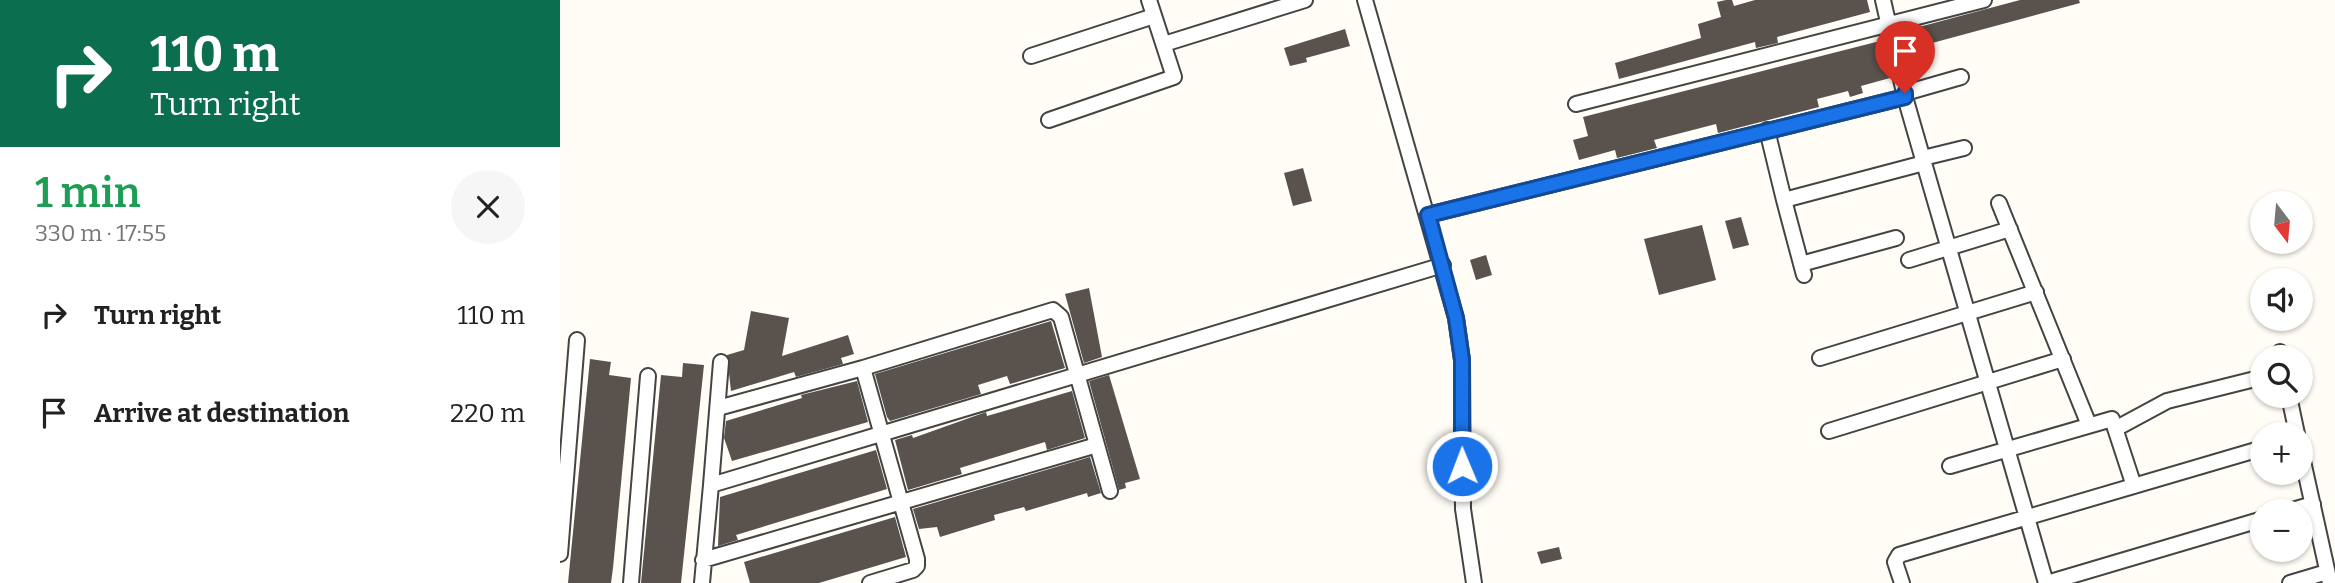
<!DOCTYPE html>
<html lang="en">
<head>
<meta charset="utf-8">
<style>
  body { margin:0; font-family:Bitter,serif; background:#f6f6f6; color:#222; height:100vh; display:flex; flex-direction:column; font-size:26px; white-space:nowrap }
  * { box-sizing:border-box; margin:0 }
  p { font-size:23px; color:#767676 }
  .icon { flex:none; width:38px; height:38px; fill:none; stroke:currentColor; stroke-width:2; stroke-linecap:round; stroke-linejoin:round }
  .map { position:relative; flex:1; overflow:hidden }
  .drawer { display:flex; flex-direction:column; background:#fff; width:560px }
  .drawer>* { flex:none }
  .hud { background:#0b6e4f; color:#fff; overflow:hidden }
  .needle { width:46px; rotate:164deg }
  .controls { position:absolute; left:1690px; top:191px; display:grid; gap:14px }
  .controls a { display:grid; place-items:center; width:63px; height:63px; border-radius:50%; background:#fff; box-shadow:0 2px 5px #0004; font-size:35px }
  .pin { position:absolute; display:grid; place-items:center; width:60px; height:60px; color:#fff; margin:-72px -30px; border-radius:50% 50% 50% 0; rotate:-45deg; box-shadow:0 0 7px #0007 }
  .pin .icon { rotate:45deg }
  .me { position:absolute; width:77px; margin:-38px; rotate:359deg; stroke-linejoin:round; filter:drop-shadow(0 0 5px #0008) }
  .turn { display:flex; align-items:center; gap:24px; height:147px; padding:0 35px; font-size:32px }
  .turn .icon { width:91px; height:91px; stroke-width:2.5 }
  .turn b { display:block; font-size:49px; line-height:60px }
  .round { display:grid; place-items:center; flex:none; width:74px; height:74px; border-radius:37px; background:#f6f6f6 }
  .summary { display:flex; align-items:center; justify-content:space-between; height:119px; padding:0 35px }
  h1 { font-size:42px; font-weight:600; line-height:52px; color:#1e9e55 }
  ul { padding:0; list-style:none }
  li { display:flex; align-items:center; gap:21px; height:98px; padding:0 35px }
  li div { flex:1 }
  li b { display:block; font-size:26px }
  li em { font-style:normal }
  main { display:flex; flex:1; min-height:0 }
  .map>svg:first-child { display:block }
</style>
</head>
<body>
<main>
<section class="drawer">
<div class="hud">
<div class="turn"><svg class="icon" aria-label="right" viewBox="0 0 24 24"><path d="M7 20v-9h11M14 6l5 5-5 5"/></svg><div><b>110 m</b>Turn right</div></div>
</div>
<div class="summary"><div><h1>1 min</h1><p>330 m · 17:55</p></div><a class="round"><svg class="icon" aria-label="close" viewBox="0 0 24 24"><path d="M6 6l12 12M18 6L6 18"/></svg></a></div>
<ul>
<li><svg class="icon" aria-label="right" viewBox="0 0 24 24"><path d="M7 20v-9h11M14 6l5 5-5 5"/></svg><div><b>Turn right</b></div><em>110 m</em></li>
<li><svg class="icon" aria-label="arrive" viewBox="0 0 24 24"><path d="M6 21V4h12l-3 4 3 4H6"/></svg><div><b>Arrive at destination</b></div><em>220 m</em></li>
</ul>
</section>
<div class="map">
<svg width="1775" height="583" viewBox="0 0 1775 583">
  <rect width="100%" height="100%" fill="#fffdf5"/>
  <path fill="#5a524d" d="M1166,0H1172L1174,6L1195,0H1307L1310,12L1217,37L1218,43L1196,48L1195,42L1059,79L1055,63L1141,38L1138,24L1161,17L1157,2Z
    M1460,0H1519L1520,3L1350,49L1344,31Z
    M785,29L790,46L746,58L747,62L730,66L724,48Z
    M1320,41L1330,78L1301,86L1303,93L1290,97L1288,91L1257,99L1259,107L1158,133L1156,124L1094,140L1097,148L1057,158L1055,150L1019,160L1013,140L1028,136L1023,117Z
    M743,168L752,201L733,206L724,173Z
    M1181,217L1189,245L1173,249L1165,221Z
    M1142,225L1156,280L1099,295L1084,239Z
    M926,255L932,275L916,280L910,260Z
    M529,288L542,357L524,363L505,294Z
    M191,311L229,318L222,356L288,335L294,354L281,358L283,364L236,377L234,372L171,391L167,355L184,350Z
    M491,321L505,368L450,384L447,376L418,385L421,394L330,421L327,417L315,374Z
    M30,359L51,362L49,375L71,378L53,568L51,583H8Z
    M123,363L144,365L121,583H81L101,375L122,377Z
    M549,375L580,479L565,483L566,488L559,490L529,381Z
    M297,381L308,422L172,461L164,438L166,421L242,398L241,395Z
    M512,391L525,438L487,450L485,442L400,468L402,474L348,490L335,440L352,435L353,438L426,412L427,416Z
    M316,450L327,489L176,535L178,540L158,546L160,497Z
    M530,457L541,493L528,497L527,493L466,511L464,507L434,515L435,520L380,537L377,527L359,529L353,509Z
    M335,517L346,557L259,583H190L184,562Z
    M999,547L1002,559L981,564L977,552Z"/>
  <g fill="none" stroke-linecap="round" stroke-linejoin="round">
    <g stroke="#444" stroke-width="18">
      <path id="minor" d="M805,0L896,318L902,360L903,509L914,583
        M604,44L745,0
        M471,56L594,16
        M1345,93L1401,77
        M1016,104L1424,0
        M489,120L614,77L589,0
        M1207,130L1224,200L1364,163L1345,97
        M1363,158L1404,148
        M1364,163L1486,583
        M1224,200L1244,275
        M1439,203L1529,425
        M868,215L1345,97L1323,0
        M1349,260L1450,229
        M1241,264L1336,238
        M1720,352L1721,357
        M1260,358L1476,292
        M303,368L493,310L501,317L550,491
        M1729,396L1737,434
        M158,408L303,368L357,559V566L353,570L310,583
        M1557,428L1607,401L1703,377
        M1269,431L1503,359
        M1741,452L1770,583
        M1390,466L1552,419L1574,486
        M151,485L161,362
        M1729,511L1753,504
        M0,554L17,340
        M143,560L537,445
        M71,583L88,376
        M142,583L151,485L883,265
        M1342,583L1335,562L1339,555L1703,448
        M1487,583L1703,519
        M1730,583L1767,572"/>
    </g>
    <use href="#minor" stroke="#fff" stroke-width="14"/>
  </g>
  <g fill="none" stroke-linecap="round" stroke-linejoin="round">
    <g stroke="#114b97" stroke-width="18">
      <path id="route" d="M902,466V360L896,318L868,215L1345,97V93"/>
    </g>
    <use href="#route" stroke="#1a73e8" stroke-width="12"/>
  </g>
</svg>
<div class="controls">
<a><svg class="needle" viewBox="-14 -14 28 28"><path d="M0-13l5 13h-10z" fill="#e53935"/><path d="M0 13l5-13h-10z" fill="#767676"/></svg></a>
<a><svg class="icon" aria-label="sound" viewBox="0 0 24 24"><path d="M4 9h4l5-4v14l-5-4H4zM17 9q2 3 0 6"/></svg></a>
<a><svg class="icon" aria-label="search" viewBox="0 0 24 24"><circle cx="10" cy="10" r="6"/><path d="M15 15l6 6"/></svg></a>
<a>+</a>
<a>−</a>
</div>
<div class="pin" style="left:1345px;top:93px;background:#d93025"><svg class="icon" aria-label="arrive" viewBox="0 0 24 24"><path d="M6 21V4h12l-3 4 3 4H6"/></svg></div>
<svg class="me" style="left:902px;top:466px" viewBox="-20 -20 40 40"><circle r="17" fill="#1a73e8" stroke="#fff" stroke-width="3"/><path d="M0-11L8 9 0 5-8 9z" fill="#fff"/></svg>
</div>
</main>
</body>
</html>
